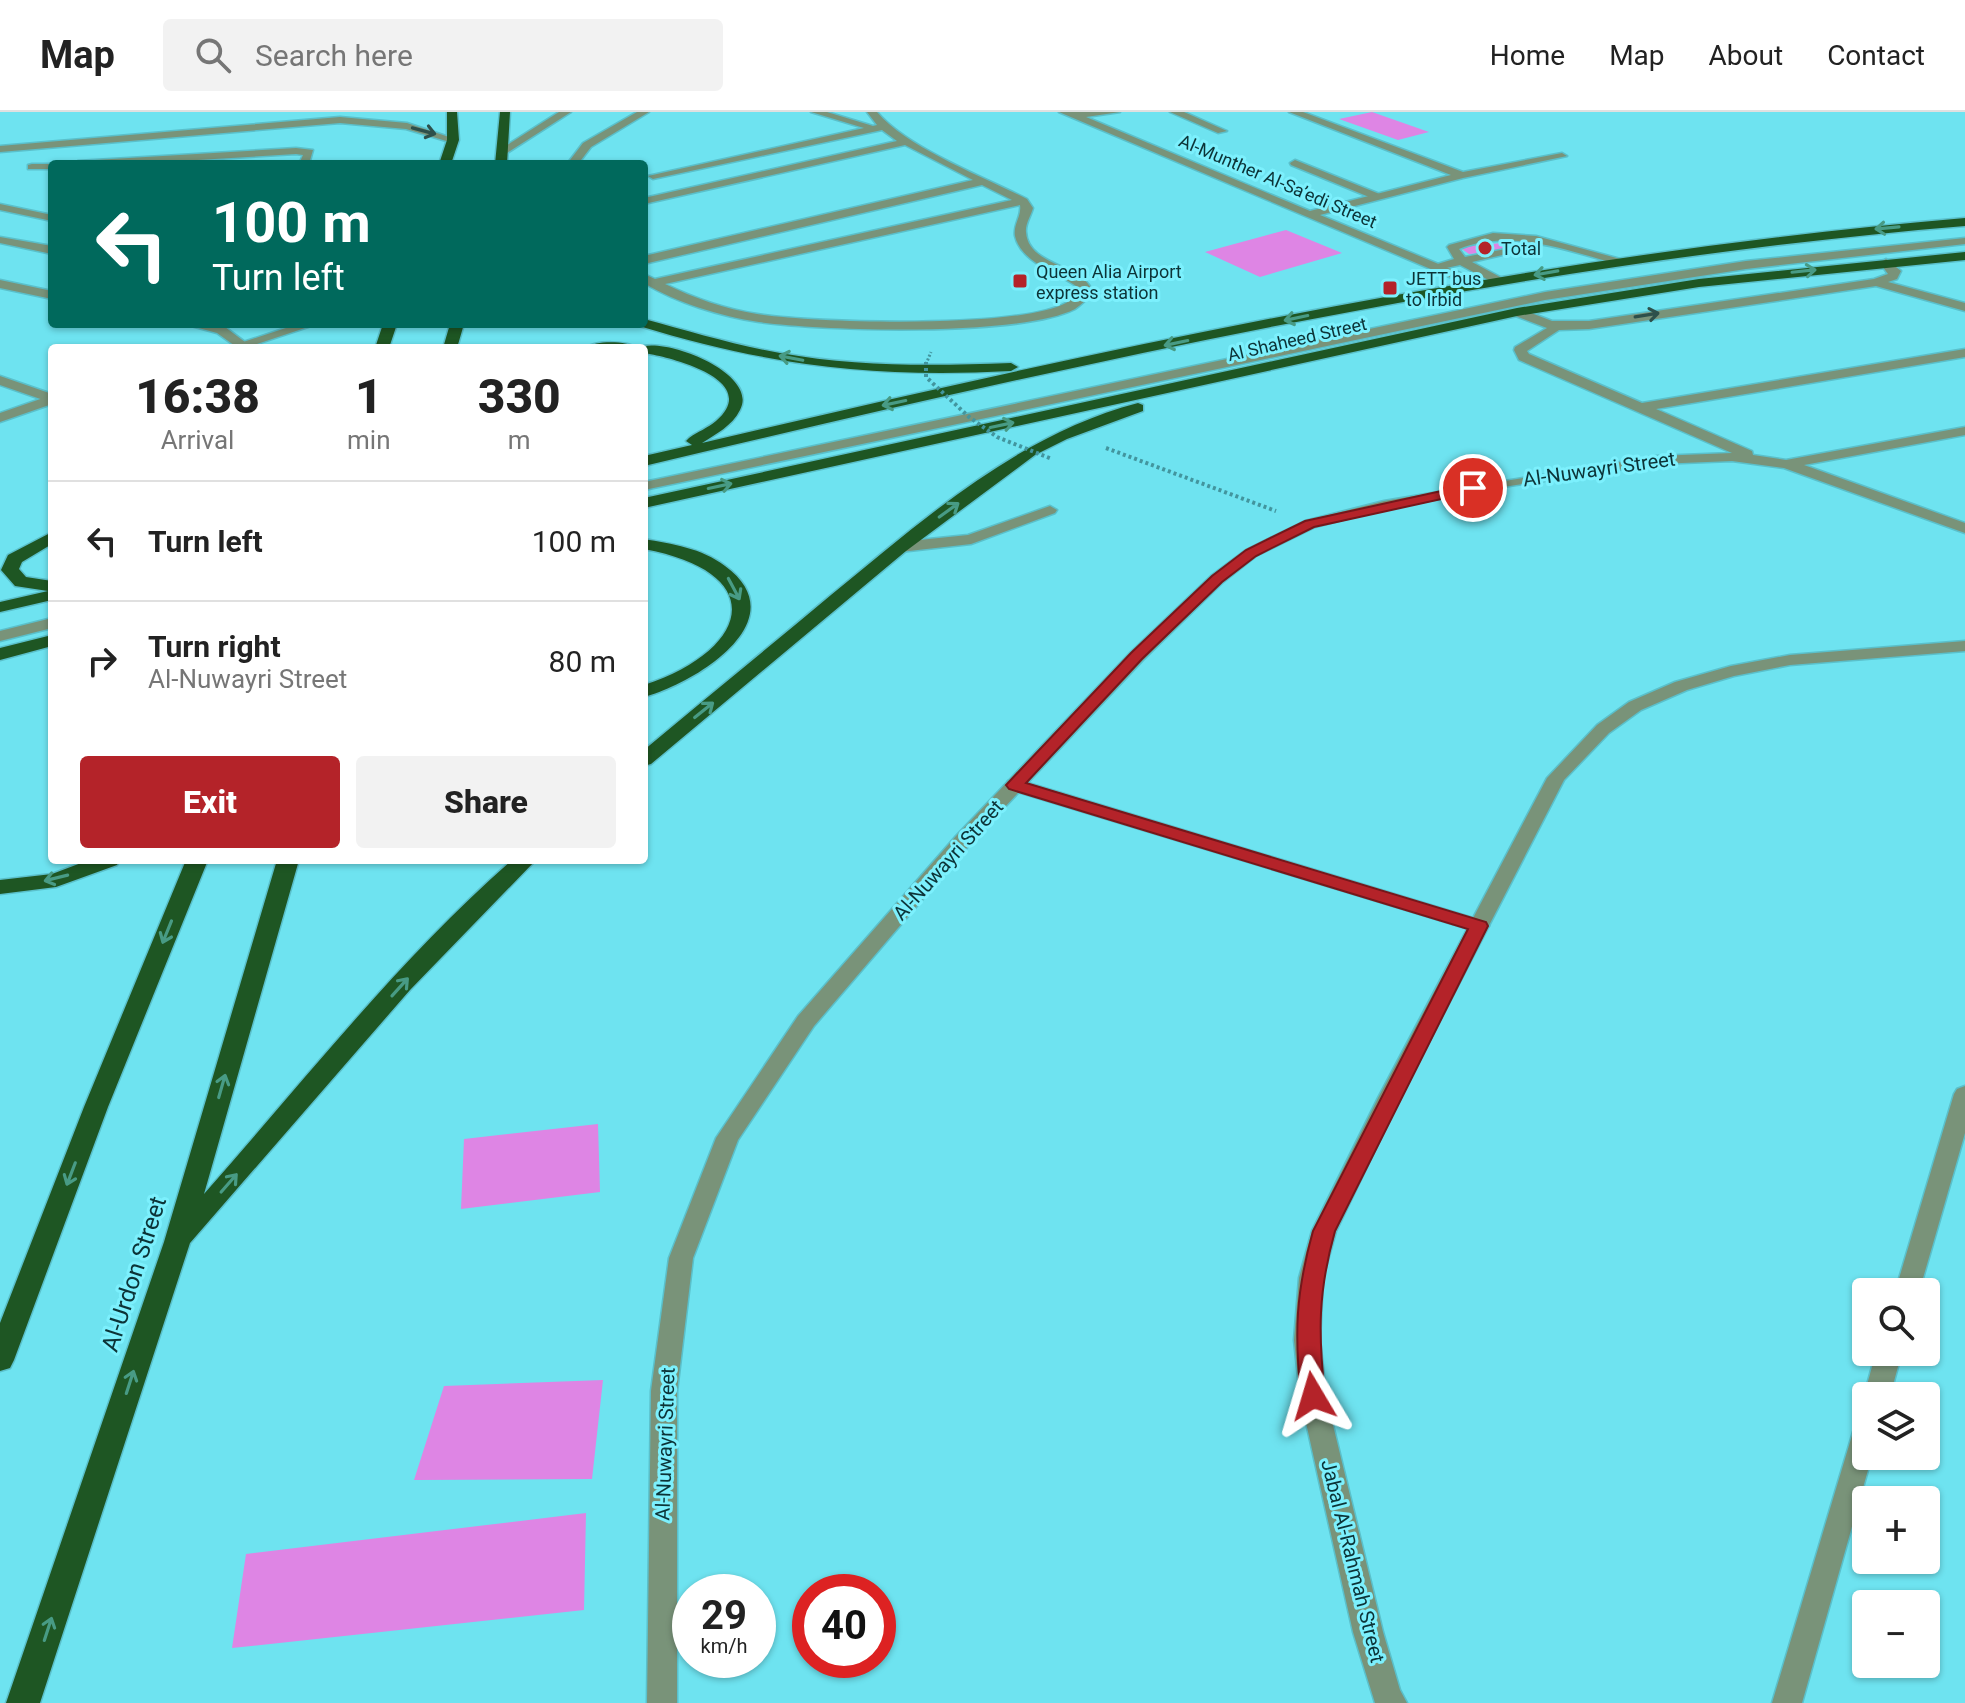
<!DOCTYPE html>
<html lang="en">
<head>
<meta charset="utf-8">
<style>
  body { margin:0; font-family:Roboto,sans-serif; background:#f2f2f2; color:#222; height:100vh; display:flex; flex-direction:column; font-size:30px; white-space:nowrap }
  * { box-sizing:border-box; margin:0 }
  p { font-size:26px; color:#767676 }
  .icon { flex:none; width:44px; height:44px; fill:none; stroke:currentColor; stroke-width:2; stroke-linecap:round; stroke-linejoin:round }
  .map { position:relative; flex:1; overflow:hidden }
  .side { position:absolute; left:48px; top:232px; width:600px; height:520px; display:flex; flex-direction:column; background:#fff; border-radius:8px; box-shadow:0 2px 6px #0004 }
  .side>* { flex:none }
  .guide { position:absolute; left:48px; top:48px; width:600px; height:168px; border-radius:8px; box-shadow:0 2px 6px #0004; background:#00695c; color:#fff; overflow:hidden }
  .tools { position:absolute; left:1852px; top:1166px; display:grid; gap:16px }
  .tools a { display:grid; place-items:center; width:88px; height:88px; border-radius:8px; background:#fff; box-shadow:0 2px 6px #0004; font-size:40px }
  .speed { position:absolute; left:672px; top:1462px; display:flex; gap:16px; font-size:40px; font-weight:700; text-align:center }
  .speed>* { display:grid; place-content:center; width:104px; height:104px; border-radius:50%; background:#fff; box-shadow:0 2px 6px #0004; line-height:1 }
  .speed small { font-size:20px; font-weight:400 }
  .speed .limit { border:12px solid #d22; background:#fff; color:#111 }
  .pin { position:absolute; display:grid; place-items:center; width:68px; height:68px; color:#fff; margin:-34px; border:4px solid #fff; border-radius:50%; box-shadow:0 2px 8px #0007 }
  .me { position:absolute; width:88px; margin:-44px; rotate:353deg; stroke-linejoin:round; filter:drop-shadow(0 0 6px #0008) }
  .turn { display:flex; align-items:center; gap:28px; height:168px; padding:0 32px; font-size:36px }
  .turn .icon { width:104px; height:104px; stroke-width:2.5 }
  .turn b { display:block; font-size:56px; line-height:68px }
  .eta { display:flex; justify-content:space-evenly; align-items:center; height:136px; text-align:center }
  .eta b { font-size:48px; font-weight:800; line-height:56px }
  .button { display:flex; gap:16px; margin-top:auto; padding:16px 32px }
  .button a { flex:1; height:92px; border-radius:8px; background:#b42329; color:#fff; font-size:32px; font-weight:800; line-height:92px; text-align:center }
  .button a+a { background:#f2f2f2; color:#222 }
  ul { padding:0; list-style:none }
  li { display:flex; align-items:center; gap:24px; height:120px; padding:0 32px; border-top:2px solid #e0e0e0 }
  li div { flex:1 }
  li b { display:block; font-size:30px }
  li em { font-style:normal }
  header { display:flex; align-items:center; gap:48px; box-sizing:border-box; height:112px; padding:0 40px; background:#fff; border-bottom:2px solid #e0e0e0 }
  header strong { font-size:38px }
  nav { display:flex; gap:44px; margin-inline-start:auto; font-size:28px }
  .search { width:560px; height:72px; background:#f2f2f2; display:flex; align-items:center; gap:20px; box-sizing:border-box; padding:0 28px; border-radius:8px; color:#767676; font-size:30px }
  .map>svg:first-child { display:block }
</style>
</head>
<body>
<header>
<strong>Map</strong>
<div class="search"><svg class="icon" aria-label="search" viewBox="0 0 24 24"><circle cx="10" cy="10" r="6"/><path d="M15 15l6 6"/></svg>Search here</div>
<nav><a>Home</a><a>Map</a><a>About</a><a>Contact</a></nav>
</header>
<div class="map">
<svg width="1965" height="1591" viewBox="0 0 1965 1591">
  <rect width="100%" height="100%" fill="#6ee3f0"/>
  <path fill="#de85e4" d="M1372,0L1429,20L1398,28L1339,7Z
    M1286,118L1342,141L1260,165L1205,140Z
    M1502,131L1511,138L1469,142L1459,135Z
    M598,1012L600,1080L461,1097L464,1027Z
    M603,1268L592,1367L414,1368L444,1274Z
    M586,1401L584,1498L232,1536L246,1442Z"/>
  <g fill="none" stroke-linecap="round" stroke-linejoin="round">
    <g stroke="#5ac0cb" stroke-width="3">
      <path id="service" d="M559,0H571L507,41L498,39Z
        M637,0H649L591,35L578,52H567L583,31Z
        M811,0H827L873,14L877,13L867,0H877C907,36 984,65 1027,87L1033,96C1031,104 1025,112 1026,120C1028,155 1085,152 1093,181C1088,186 1081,193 1075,197C1020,225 823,219 759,210C720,204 677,191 644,171V162L655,167L1012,88L982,73L644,152V144L973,68L905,33L644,92V86L897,29L882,18L653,67L648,64L864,16ZM1020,93C1022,104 1013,112 1015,124C1021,151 1059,161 1079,176L1081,180C1076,184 1071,188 1066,191C1017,217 815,211 757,202C725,197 694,186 665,172Z
        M1170,0H1184L1227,19L1218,21Z
        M296,36L313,38L309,52H299L303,43L296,42L131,52H73L78,49Z
        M1295,48L1382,83L1384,85L1374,87L1291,53L1290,51Z
        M32,52H56H52V57H28V53Z
        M1493,121L1536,124L1624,148L1618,152C1567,139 1512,116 1459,137L1465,145L1531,132L1537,135L1472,150L1502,166V172L1498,173L1460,153L1437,158L1431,154L1454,147L1447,135L1449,133Z
        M0,125L52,134V142L0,131Z
        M1965,126V132L1746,157L1545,188L644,378V370L1545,180L1746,149Z
        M0,168L52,179V187L0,176Z
        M184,212L225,215L249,233L238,236L217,221Z
        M0,264L52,282V291L0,273Z
        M1050,394L1057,398L1055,401L971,432L900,440L892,435L900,430L968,423Z
        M52,506V516L0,529V519Z
        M1015,667L1486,810L1489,814L1479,820L1472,818L1008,677L1006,673L1008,669Z"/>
    </g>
    <g stroke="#5ac0cb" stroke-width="3">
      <path id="minor" d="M1059,0H1120L1086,5L1310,99L1451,63L1289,0H1303L1463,60L1562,41L1567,44L1463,66L1320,103L1482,170L1484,173L1478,177Z
        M340,5L407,11L458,28L453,31L406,17L340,11L0,40V34Z
        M0,92L52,103V109L0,98Z
        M1886,147L1901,159L1897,167L1888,170L1965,191V199L1876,174L1589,217L1559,218L1527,239L1529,242L1642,291L1965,237V245L1656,297L1752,339L1753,343L1786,348L1965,315V323L1804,353L1965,411V421L1784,356L1732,349L1657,352L1503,375L1385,397L1315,415L1256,444L1223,470L1143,548L970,732L814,914L738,1028L693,1146L677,1279V1591H647L651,1279L669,1146L716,1026L798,904L956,724L1131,540L1211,464L1246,438L1305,409L1384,389L1657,344L1732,341L1519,248L1514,238L1515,235L1547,216L1513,203V197H1521L1552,209H1589L1874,167L1888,162L1880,151Z
        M298,212H317L245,236H225Z
        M52,283V292L0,310V301Z
        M1965,974V1021L1919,1180H1895L1954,982L1957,977Z
        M1876,1240H1902L1890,1284H1866V1288L1864,1284Z
        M1866,1309V1344H1872L1802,1591H1772L1853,1320L1857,1312Z"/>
    </g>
    <g stroke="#5ac0cb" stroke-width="3">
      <path id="tertiary" d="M1965,529V539L1790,553L1734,564L1687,578L1641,598L1609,621L1564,668L1400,986L1336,1119L1323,1166L1320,1228L1326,1284L1383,1520L1400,1578L1407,1591H1375L1353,1520L1300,1284L1294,1228L1299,1166L1312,1119L1378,986L1547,666L1597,613L1629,590L1675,570L1731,554L1790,543Z"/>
    </g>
    <g stroke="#5ac0cb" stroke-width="3">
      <path id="trunk" d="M447,0H457L459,28L451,52H439L447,28Z
        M500,0H510L507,52H495Z
        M1965,106V114C1518,151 1079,251 644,354V344L692,333L686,329L689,326C697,320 708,316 716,309C763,268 670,245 644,241V236H586C596,228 627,229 638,236C662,223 760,261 740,298C732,314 716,322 702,331C1118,233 1539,142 1965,106Z
        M1965,140V148L1699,175L1517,204L644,396V386L1517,196L1699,167Z
        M644,207C689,219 734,233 780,241C857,255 933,254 1011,251L1018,255L1011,259C874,266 771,254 639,214L644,212Z
        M383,212H397L389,236H375Z
        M450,212H464L457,236H443Z
        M1138,291L1143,293V299L1067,327L1035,343L906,439L651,652L644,654V638C706,586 769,535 831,483C924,407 1019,322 1138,291Z
        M52,420V432L22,450L19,457L26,465L52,469V488L0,500V490L48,479L15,474L1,458L8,443Z
        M644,427C672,432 702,436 725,454C799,508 694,572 644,585V573C750,538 772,461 644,437Z
        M52,523V534L0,548V536Z
        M89,748H120L117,753L56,775L0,782V768L52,762Z
        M186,748H208L108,995L14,1248L10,1256L0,1259V1211L84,995Z
        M277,748H299L204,1082C304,969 399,847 512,748H536L410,878L190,1131L40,1591H6L164,1130Z"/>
    </g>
    <path stroke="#42959e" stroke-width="4" stroke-dasharray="3 3" stroke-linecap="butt" d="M1106,336L1276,399"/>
    <use href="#service" fill="#799379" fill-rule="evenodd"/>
    <use href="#minor" fill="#799379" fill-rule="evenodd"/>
    <use href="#tertiary" fill="#799379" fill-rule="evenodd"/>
    <use href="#trunk" fill="#1e5623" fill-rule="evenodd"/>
    <path stroke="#42959e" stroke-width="3" stroke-dasharray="2 2" stroke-linecap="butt" d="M926,252L931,240"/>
    <path stroke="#42959e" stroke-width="4" stroke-dasharray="3 3" stroke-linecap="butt" d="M926,250V265L969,305L997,325L1052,347"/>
  </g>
  <defs><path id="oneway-shaft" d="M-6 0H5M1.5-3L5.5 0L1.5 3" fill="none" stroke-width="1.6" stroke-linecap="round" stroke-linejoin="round" transform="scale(2)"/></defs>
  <g stroke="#2d504b">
    <use href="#oneway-shaft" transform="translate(424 19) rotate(15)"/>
    <use href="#oneway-shaft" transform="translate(1647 203) rotate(-9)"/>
  </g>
  <g stroke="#489b85">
    <use href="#oneway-shaft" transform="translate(1887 116) rotate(175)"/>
    <use href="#oneway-shaft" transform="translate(1804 159) rotate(-6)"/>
    <use href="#oneway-shaft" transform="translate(1546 161) rotate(170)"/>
    <use href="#oneway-shaft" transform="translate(1296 206) rotate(168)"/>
    <use href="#oneway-shaft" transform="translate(1176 231) rotate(168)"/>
    <use href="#oneway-shaft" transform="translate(791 246) rotate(-169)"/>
    <use href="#oneway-shaft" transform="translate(894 291) rotate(168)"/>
    <use href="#oneway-shaft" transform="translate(1002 313) rotate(-12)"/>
    <use href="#oneway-shaft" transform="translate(720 374) rotate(-12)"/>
    <use href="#oneway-shaft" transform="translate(949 398) rotate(-36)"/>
    <use href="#oneway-shaft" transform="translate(734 477) rotate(62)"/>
    <use href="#oneway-shaft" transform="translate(704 598) rotate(-39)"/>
    <use href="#oneway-shaft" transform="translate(56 766) rotate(166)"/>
    <use href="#oneway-shaft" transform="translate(167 820) rotate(112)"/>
    <use href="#oneway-shaft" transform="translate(400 875) rotate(-48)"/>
    <use href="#oneway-shaft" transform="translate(222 974) rotate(-74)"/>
    <use href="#oneway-shaft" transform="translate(71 1062) rotate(111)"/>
    <use href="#oneway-shaft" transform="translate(229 1071) rotate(-49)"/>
    <use href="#oneway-shaft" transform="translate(130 1270) rotate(-72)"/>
    <use href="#oneway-shaft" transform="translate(48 1517) rotate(-72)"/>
  </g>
  <path fill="#b42329" stroke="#75171b" stroke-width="2" d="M1473,372L1478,374V379L1314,415L1256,444L1222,470L1142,547L1026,671L1486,810L1488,814L1335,1119C1318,1180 1318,1221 1325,1284L1322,1291L1313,1294L1305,1291L1301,1284C1294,1221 1296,1180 1313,1119L1468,817L1009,677L1006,673L1131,541L1212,464L1246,438L1305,409Z"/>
  <g fill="#b42329" stroke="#7cf0fd" stroke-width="3">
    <circle cx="1485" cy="136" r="8"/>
    <rect x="1012" y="161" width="16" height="16" rx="4"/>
    <rect x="1382" y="168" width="16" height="16" rx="4"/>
  </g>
  <g text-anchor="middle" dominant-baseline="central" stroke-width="6" stroke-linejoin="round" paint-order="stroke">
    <g font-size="18" fill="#0c3337" stroke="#7cf0fd">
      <text transform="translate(1278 69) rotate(23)">Al-Munther Al-Sa’edi Street</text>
      <text transform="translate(1297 227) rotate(-13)">Al Shaheed Street</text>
    </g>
    <g font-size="18" fill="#0c3337" stroke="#7cf0fd" text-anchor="start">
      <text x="1501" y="136">Total</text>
      <text x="1036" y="159">Queen Alia Airport<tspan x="1036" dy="21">express station</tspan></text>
      <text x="1406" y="166">JETT bus<tspan x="1406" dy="21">to Irbid</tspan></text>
    </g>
    <g font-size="20" fill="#0c3337" stroke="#7cf0fd">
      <text transform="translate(1599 357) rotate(-8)">Al-Nuwayri Street</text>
      <text transform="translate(948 748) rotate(-48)">Al-Nuwayri Street</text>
      <text transform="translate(665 1332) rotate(-88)">Al-Nuwayri Street</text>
      <text transform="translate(1353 1449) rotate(76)">Jabal Al-Rahmah Street</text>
    </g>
    <g font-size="24" fill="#0c3337" stroke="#7cf0fd">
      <text transform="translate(134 1162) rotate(-72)">Al-Urdon Street</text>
    </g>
  </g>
</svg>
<div class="tools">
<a><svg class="icon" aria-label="search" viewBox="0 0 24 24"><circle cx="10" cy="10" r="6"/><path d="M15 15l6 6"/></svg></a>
<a><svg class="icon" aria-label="layers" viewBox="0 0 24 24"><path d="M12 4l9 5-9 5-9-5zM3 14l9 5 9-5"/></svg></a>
<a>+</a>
<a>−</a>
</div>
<div class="speed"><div>29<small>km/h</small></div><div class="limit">40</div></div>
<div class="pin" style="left:1473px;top:376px;background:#d93025"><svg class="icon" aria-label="arrive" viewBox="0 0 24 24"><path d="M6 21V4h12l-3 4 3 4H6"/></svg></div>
<svg class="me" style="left:1313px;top:1284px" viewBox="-20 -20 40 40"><path d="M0-17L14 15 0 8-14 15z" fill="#b42329" stroke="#fff" stroke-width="4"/></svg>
<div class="guide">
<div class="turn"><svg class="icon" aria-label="left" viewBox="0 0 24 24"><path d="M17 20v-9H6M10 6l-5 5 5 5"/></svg><div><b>100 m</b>Turn left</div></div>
</div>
<section class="side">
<div class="eta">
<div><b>16:38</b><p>Arrival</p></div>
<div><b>1</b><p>min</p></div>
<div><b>330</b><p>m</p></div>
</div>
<ul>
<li><svg class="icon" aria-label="left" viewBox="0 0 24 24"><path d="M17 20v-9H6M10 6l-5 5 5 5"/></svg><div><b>Turn left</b></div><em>100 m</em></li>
<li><svg class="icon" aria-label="right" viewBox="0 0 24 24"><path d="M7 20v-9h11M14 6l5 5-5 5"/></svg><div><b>Turn right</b><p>Al-Nuwayri Street</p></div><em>80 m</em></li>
</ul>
<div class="button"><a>Exit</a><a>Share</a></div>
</section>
</div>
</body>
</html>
